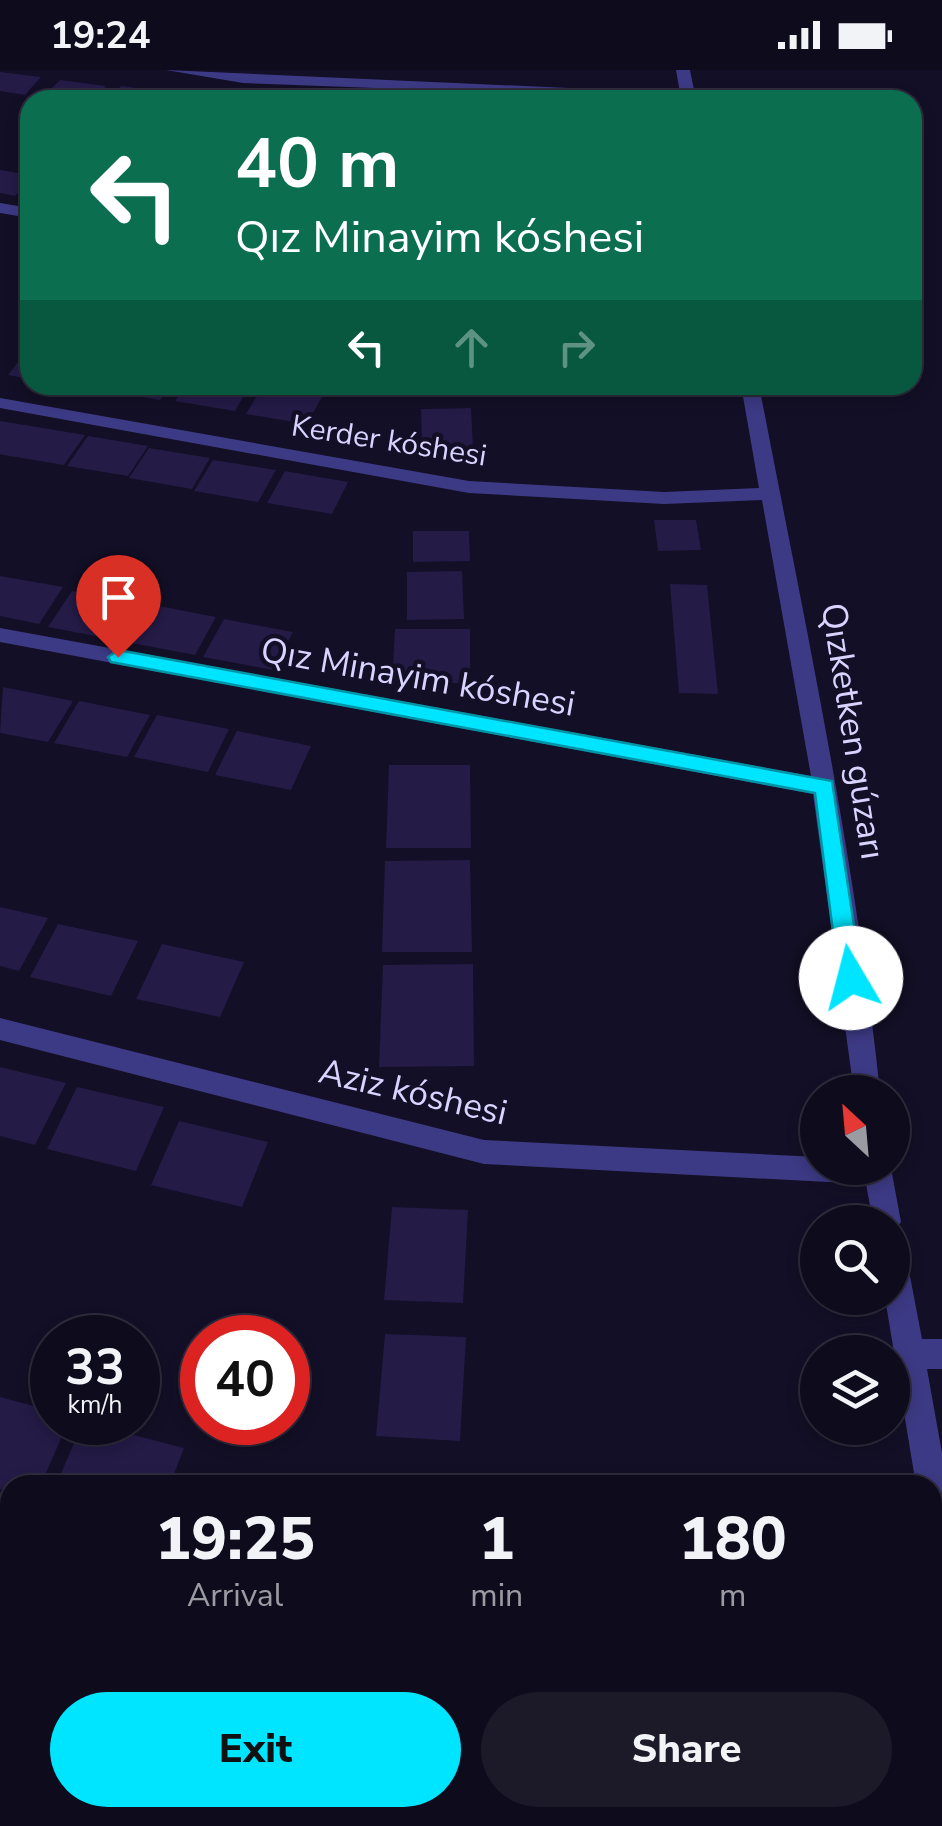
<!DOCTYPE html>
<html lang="en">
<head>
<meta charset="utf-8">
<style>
  body { margin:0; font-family:"Nunito Sans",sans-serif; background:#1c1929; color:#f1f3f6; height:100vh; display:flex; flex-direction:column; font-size:38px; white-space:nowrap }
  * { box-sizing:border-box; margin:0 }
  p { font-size:32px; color:#9b9ba3 }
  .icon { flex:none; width:55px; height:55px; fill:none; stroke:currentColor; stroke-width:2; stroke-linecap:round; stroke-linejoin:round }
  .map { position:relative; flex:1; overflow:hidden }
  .details { position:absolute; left:0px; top:1405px; width:942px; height:352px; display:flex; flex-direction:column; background:#0e0b1c; border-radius:30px 30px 0 0; box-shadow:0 5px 15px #0003,0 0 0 2px #2e2b3b }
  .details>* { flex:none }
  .top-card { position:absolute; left:20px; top:20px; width:902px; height:305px; border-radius:30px; box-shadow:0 5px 15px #0003,0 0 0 2px #2e2b3b; background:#0b6e4f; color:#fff; overflow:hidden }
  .needle { width:65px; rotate:334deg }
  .buttons { position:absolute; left:800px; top:1005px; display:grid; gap:20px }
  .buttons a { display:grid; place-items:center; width:110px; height:110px; border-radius:50%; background:#0e0b1c; box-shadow:0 5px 15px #0003,0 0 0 2px #2e2b3b; font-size:50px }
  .speed { position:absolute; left:30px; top:1245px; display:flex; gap:20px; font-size:50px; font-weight:700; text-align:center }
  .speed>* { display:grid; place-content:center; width:130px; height:130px; border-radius:50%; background:#0e0b1c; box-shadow:0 5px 15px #0003,0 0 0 2px #2e2b3b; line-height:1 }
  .speed small { font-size:25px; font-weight:400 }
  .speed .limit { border:15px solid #d22; background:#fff; color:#111 }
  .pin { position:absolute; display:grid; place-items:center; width:85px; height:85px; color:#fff; margin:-102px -42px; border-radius:50% 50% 50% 0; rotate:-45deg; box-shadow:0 0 10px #0007 }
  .pin .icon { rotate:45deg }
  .me { position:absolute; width:110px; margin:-55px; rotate:352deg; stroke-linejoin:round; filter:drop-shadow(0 0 8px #0008) }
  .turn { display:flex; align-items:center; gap:35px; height:210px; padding:0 50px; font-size:45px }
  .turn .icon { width:130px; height:130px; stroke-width:2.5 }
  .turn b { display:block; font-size:70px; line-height:85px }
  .lanes { display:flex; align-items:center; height:95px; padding:0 50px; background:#0003; justify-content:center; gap:50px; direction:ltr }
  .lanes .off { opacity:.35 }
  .eta { display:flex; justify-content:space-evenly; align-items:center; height:170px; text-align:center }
  .eta b { font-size:60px; font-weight:800; line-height:70px }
  .action { display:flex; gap:20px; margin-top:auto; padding:20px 50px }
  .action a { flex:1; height:115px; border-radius:60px; background:#00e5ff; color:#111; font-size:40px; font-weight:800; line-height:115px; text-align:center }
  .action a+a { background:#1c1929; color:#f1f3f6 }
  .status { display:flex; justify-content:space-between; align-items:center; height:70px; padding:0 50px; background:#0e0b1c; direction:ltr }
  .status svg { height:28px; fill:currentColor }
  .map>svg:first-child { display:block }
</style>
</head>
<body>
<div class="status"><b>19:24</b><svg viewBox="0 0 49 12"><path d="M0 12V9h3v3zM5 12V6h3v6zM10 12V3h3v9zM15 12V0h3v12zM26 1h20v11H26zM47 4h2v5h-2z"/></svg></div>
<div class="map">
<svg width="942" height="1756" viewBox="0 0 942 1756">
  <rect width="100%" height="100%" fill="#130f26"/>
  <path fill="#241b47" d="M0,2L41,7L25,25L0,21Z
    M60,10L106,16L93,30L43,27Z
    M121,16L168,22L161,30H109Z
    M0,100L30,105V109L15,126L0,123Z
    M30,277V309L8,305Z
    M105,315H170L160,330L101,320Z
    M186,315H250L235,341L175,331Z
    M425,315H474V322L425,323Z
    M263,316L323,325L307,354L246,344Z
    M471,338L473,377L422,378L421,339Z
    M0,351L25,355L85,365L64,395L4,385L0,384Z
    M88,366L148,376L128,406L67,396Z
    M149,378L210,388L192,419L129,408Z
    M213,390L276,400L258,432L194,421Z
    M285,401L348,412L332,444L267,433Z
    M654,450H696L701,480L658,481Z
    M413,461H469L470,491L413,492Z
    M462,501L464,549L407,550V502Z
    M0,506L63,517L39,554L0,546Z
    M670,514L707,515L718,624L679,623Z
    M72,521L138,533L116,570L48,557Z
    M148,534L216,547L195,585L126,572Z
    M224,549L293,562L273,600L203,587Z
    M395,559H470V613H392Z
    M3,617L73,631L48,672L0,663Z
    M79,631L150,645L127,687L54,673Z
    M157,645L229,659L208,702L134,687Z
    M237,661L311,676L291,720L215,705Z
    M389,695H470L471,778H386Z
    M470,790L472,882H382L385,791Z
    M0,837L48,848L19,901L0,896Z
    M58,854L138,871L111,926L30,907Z
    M162,874L244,892L220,947L136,929Z
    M473,894L474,996L379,997L383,895Z
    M0,997L66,1013L35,1075L0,1066Z
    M77,1017L164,1037L136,1101L47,1079Z
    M179,1051L268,1072L242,1137L151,1115Z
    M392,1137L468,1140L463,1233L384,1230Z
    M385,1264L466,1267L460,1371L376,1366Z
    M0,1327L52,1341V1352H68L41,1415H10V1422L0,1419Z
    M83,1352L184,1378L170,1415H56Z
    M376,1407L461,1412V1415H375Z
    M10,1571V1683L0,1680V1595Z"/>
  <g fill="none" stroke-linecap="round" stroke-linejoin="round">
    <path fill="#3d3a85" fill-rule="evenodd" d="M166,0L680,23L676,0H690L696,30L243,13Z
      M0,133L30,138V148L0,143Z
      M741,315H759C804,549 855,785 880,1022H854L813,724L0,572V558L811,706L762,430L664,434L469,423L0,338V328L469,411L664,422L759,418Z
      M0,948L484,1070L818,1087V1098H891L901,1152L892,1163V1152H873L866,1114L484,1094L0,970Z
      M892,1172L902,1176L906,1185L922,1269H942V1299H927L942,1383V1491L932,1487V1415H916L885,1228H892Z
      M0,1469L10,1472V1504L0,1501Z
      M932,1713L942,1716V1752L929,1748H932Z
      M785,1748H824L821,1756H781Z"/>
  </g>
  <path fill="#00e5ff" stroke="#0095a6" stroke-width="2.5" d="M118,580L832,711L862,908L859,914H843L839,908L815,723L111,592L108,587Z"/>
  <g text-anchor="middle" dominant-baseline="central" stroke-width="9" stroke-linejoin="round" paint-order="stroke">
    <g font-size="30" fill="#d9d4ff" stroke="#130f26">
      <text transform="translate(389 371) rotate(9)">Kerder kóshesi</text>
    </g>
    <g font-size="35" fill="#d9d4ff" stroke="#130f26">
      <text transform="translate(418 607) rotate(10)">Qız Minayim kóshesi</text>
      <text transform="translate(853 661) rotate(81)">Qızketken gúzarı</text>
      <text transform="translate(413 1022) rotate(13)">Aziz kóshesi</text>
    </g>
  </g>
</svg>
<div class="buttons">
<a><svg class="needle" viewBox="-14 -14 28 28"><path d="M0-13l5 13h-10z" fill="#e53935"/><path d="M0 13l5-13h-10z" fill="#9b9ba3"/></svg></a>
<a><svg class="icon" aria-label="search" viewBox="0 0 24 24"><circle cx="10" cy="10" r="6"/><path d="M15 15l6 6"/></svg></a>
<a><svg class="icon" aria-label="layers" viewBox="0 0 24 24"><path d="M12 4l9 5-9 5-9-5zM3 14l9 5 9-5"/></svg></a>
</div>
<div class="speed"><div>33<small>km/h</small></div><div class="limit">40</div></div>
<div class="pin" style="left:118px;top:587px;background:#d93025"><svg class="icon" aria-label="arrive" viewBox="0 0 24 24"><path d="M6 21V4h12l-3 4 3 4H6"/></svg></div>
<svg class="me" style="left:851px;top:908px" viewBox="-20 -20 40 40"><circle r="19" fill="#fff"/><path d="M0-13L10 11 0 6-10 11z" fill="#00e5ff"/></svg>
<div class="top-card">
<div class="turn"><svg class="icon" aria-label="left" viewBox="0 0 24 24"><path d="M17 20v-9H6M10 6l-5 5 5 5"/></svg><div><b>40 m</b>Qız Minayim kóshesi</div></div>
<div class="lanes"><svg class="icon" aria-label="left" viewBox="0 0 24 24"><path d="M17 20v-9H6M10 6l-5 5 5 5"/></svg><svg class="icon off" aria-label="ahead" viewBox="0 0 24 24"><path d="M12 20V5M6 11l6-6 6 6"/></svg><svg class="icon off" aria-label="right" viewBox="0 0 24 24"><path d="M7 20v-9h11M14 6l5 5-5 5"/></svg></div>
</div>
<section class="details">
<div class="eta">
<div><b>19:25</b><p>Arrival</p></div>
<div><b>1</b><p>min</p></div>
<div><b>180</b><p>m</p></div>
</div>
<div class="action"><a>Exit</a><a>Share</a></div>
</section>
</div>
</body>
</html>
